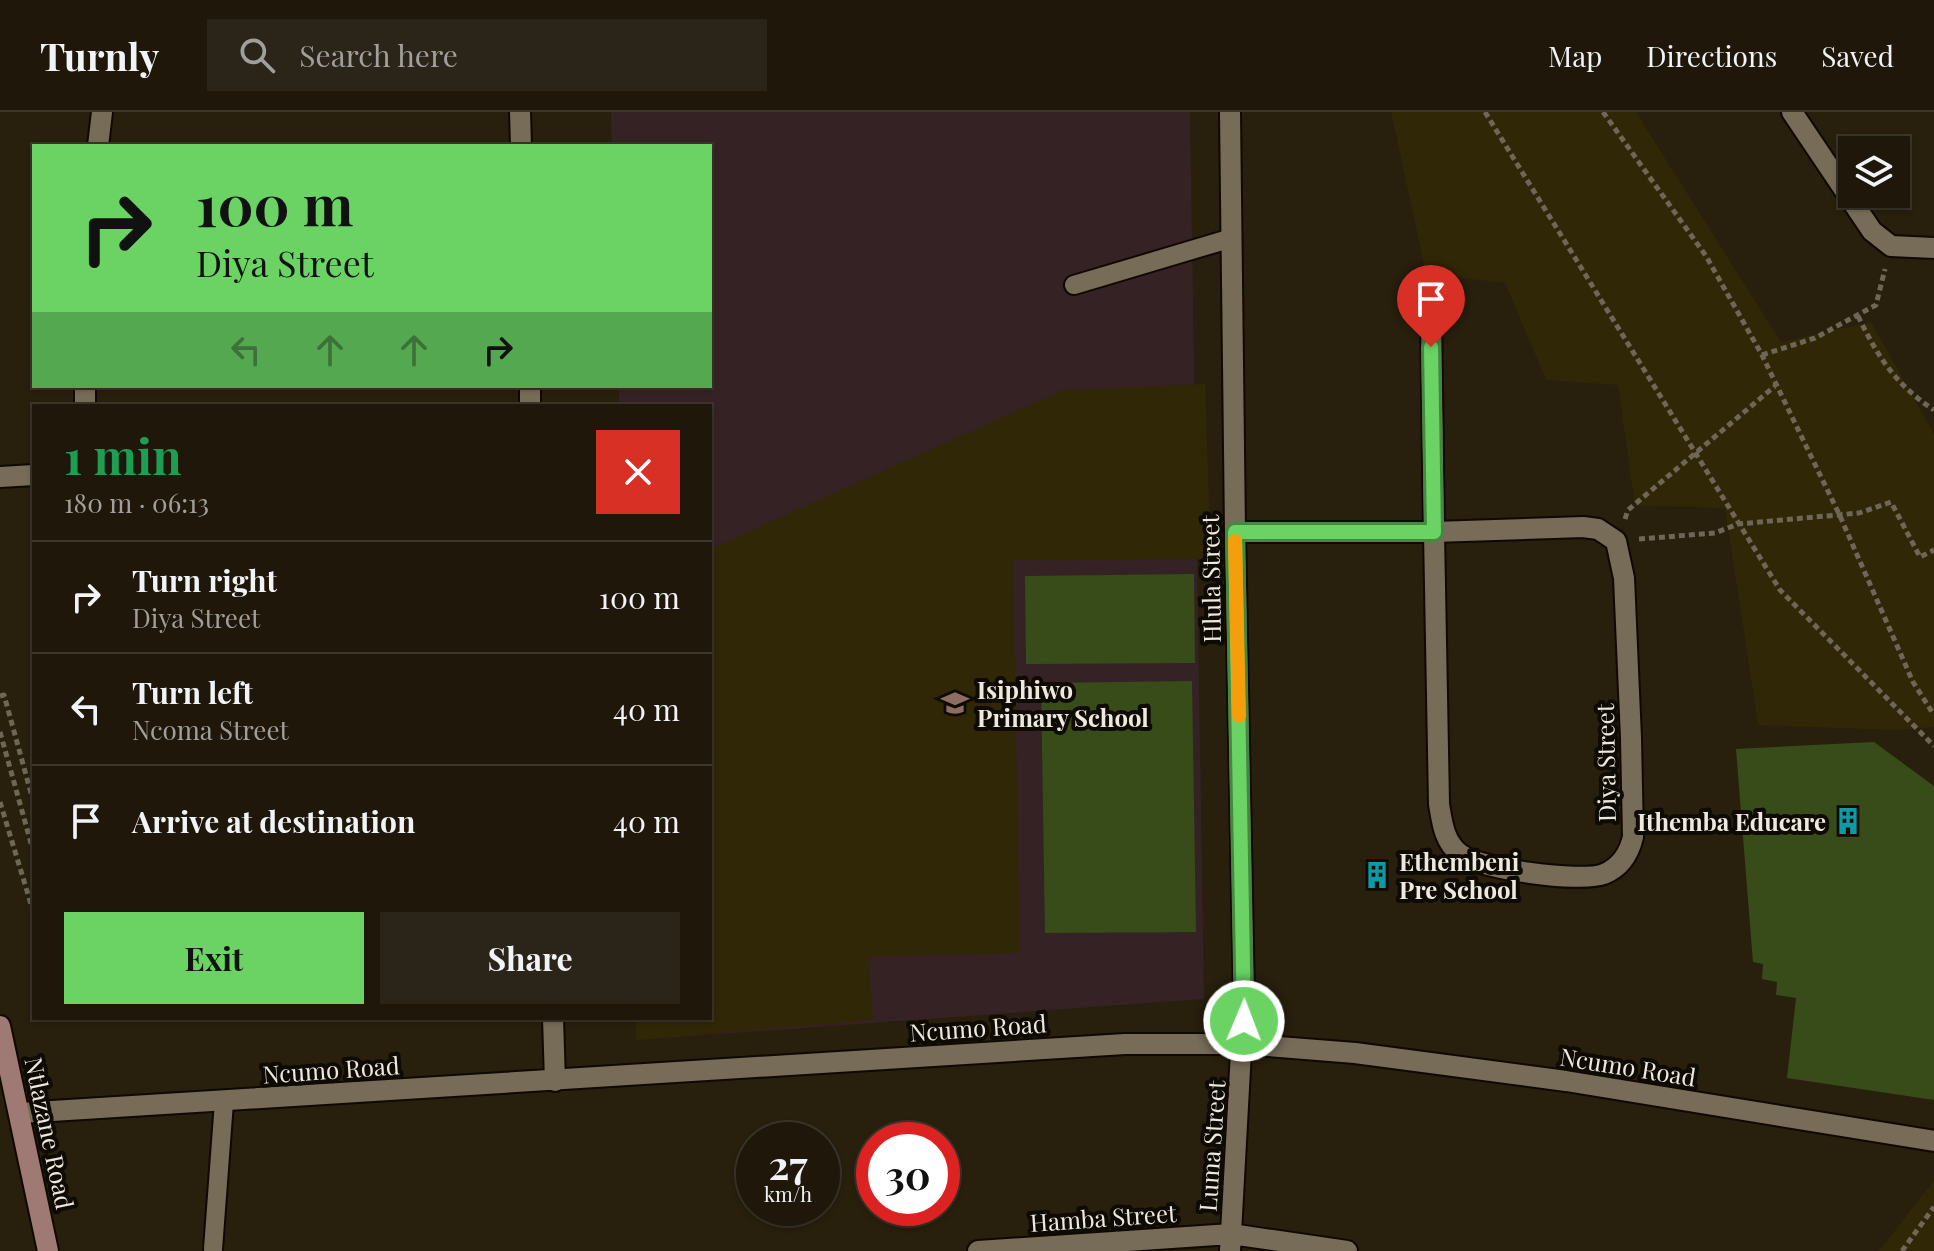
<!DOCTYPE html>
<html lang="en">
<head>
<meta charset="utf-8">
<style>
  body { margin:0; font-family:"Playfair Display",serif; background:#2b2418; color:#f1f3f6; height:100vh; display:flex; flex-direction:column; font-size:30px; white-space:nowrap }
  * { box-sizing:border-box; margin:0 }
  p { font-size:26px; color:#a19f9c }
  .icon { flex:none; width:44px; height:44px; fill:none; stroke:currentColor; stroke-width:2; stroke-linecap:round; stroke-linejoin:round }
  .map { position:relative; flex:1; overflow:hidden }
  .panel { position:absolute; left:32px; top:292px; width:680px; height:616px; display:flex; flex-direction:column; background:#1e170a; border-radius:0px; box-shadow:0 2px 6px #0004,0 0 0 2px #3c362b }
  .panel>* { flex:none }
  .banner { position:absolute; left:32px; top:32px; width:680px; height:244px; border-radius:0px; box-shadow:0 2px 6px #0004,0 0 0 2px #3c362b; background:#6ad364; color:#111; overflow:hidden }
  .tools { position:absolute; left:1838px; top:24px; display:grid; gap:16px }
  .tools a { display:grid; place-items:center; width:72px; height:72px; border-radius:0px; background:#1e170a; box-shadow:0 2px 6px #0004,0 0 0 2px #3c362b; font-size:40px }
  .speed { position:absolute; left:736px; top:1010px; display:flex; gap:16px; font-size:40px; font-weight:700; text-align:center }
  .speed>* { display:grid; place-content:center; width:104px; height:104px; border-radius:50%; background:#1e170a; box-shadow:0 2px 6px #0004,0 0 0 2px #3c362b; line-height:1 }
  .speed small { font-size:20px; font-weight:400 }
  .speed .limit { border:12px solid #d22; background:#fff; color:#111 }
  .pin { position:absolute; display:grid; place-items:center; width:68px; height:68px; color:#fff; margin:-82px -34px; border-radius:50% 50% 50% 0; rotate:-45deg; box-shadow:0 0 8px #0007 }
  .pin .icon { rotate:45deg }
  .me { position:absolute; width:88px; margin:-44px; rotate:1deg; stroke-linejoin:round; filter:drop-shadow(0 0 6px #0008) }
  .turn { display:flex; align-items:center; gap:28px; height:168px; padding:0 32px; font-size:36px }
  .turn .icon { width:104px; height:104px; stroke-width:2.5 }
  .turn b { display:block; font-size:56px; line-height:68px }
  .lanes { display:flex; align-items:center; height:76px; padding:0 32px; background:#0003; justify-content:center; gap:40px; direction:ltr }
  .lanes .off { opacity:.35 }
  .round { display:grid; place-items:center; flex:none; width:84px; height:84px; border-radius:0px; background:#2b2418 }
  .overview { display:flex; align-items:center; justify-content:space-between; height:136px; padding:0 32px }
  h1 { font-size:48px; font-weight:700; line-height:60px; color:#1e9e55 }
  .button { display:flex; gap:16px; margin-top:auto; padding:16px 32px }
  .button a { flex:1; height:92px; border-radius:0px; background:#6ad364; color:#111; font-size:32px; font-weight:700; line-height:92px; text-align:center }
  .button a+a { background:#2b2418; color:#f1f3f6 }
  ul { padding:0; list-style:none }
  li { display:flex; align-items:center; gap:24px; height:112px; padding:0 32px; border-top:2px solid #3c362b }
  li div { flex:1 }
  li b { display:block; font-size:30px }
  li em { font-style:normal }
  header { display:flex; align-items:center; gap:48px; box-sizing:border-box; height:112px; padding:0 40px; background:#1e170a; border-bottom:2px solid #3c362b }
  header strong { font-size:38px }
  nav { display:flex; gap:44px; margin-inline-start:auto; font-size:28px }
  .search { width:560px; height:72px; background:#2b2418; display:flex; align-items:center; gap:20px; box-sizing:border-box; padding:0 28px; border-radius:0px; color:#a19f9c; font-size:30px }
  .map>svg:first-child { display:block }
</style>
</head>
<body>
<header>
<strong>Turnly</strong>
<div class="search"><svg class="icon" aria-label="search" viewBox="0 0 24 24"><circle cx="10" cy="10" r="6"/><path d="M15 15l6 6"/></svg>Search here</div>
<nav><a>Map</a><a>Directions</a><a>Saved</a></nav>
</header>
<div class="map">
<svg width="1934" height="1139" viewBox="0 0 1934 1139">
  <rect width="100%" height="100%" fill="#281f0d"/>
  <path fill="#352225" d="M611,0H1190L1204,887L636,928V906H710V294H619V274H710V34H612Z"/>
  <path fill="#384c19" d="M1194,462L1195,551L1026,552L1025,464Z
    M1192,569L1196,820L1045,821L1041,571Z
    M1874,630L1934,674V988L1787,966L1796,886L1776,883L1777,870L1762,867L1763,852L1753,850L1736,637Z"/>
  <path fill="#302706" d="M1391,0H1636L1781,230L1871,210L1934,322V615L1896,618L1758,613L1725,396L1635,394L1618,273L1546,268L1505,171L1426,162Z
    M1205,272L1211,447L1013,448L1020,841L868,845L873,908L636,928V906H710V437L1063,278Z
    M1934,1068V1139H1879Z"/>
  <g fill="none" stroke-linecap="round" stroke-linejoin="round">
    <g stroke="#110900" stroke-width="22">
      <path id="lane" d="M1074,173L1232,126
        M213,1137L224,990"/>
    </g>
    <g stroke="#110900" stroke-width="24">
      <path id="street" d="M520,0L521,34
        M1230,0L1235,420L1244,885L1230,1139
        M1792,0L1872,119L1891,134L1934,136
        M98,34L102,0
        M85,274V294
        M530,274V294
        M0,365L34,363
        M1583,415L1598,417L1616,429L1624,466L1631,626L1633,725C1629,742 1621,755 1604,762C1580,771 1480,757 1460,742C1444,730 1442,710 1439,692L1434,420Z
        M1235,420H1434L1431,204
        M553,906L555,969
        M20,1001L1125,932H1243L1355,941L1566,969L1934,1029
        M978,1139L1231,1122L1347,1139"/>
    </g>
    <g stroke="#110900" stroke-width="24">
      <path id="secondary" d="M0,914L48,1139"/>
    </g>
    <path stroke="#6e6656" stroke-width="5" stroke-dasharray="6 4" stroke-linecap="butt" d="M1485,0L1780,478L1934,634
      M1603,0L1706,144L1762,243L1840,404L1913,570L1934,603
      M1858,204C1878,245 1895,272 1934,298
      M1762,243L1815,226L1876,193L1885,157
      M1625,407L1628,398L1775,274
      M1639,427L1715,421L1738,412L1859,401L1891,390L1920,445L1934,438
      M0,584L4,583L34,692
      M0,620L34,742
      M0,690L34,802
      M1902,1139L1934,1095"/>
    <use href="#lane" stroke="#776c58" stroke-width="18"/>
    <use href="#street" stroke="#776c58" stroke-width="20"/>
    <use href="#secondary" stroke="#9f7973" stroke-width="20"/>
  </g>
  <g fill="none" stroke-linecap="round" stroke-linejoin="round">
    <g stroke="#458941" stroke-width="20">
      <path id="route" d="M1244,909L1235,420H1434L1431,235"/>
    </g>
    <use href="#route" stroke="#6ad364" stroke-width="14"/>
    <path stroke="#f59e0b" stroke-width="14" d="M1235,429L1239,604"/>
  </g>
  <defs>
    <g id="school-bare" transform="scale(2.16)"><path d="M0-5L7-2L0 1L-7-2ZM-4 1L0 2.5L4 1V4Q0 6-4 4Z" fill="#8d6e63" stroke="#0e0a04" stroke-width="2.5" paint-order="stroke"/></g>
    <g id="building-bare" transform="scale(2.16)"><path d="M-4-6H4V6H1V3H-1V6H-4ZM-2.5-4.3h1.7v1.8h-1.7ZM.8-4.3h1.7v1.8H.8ZM-2.5-1h1.7V.8h-1.7ZM.8-1h1.7V.8H.8Z" fill="#0f9aa8" stroke="#0e0a04" stroke-width="2.5" paint-order="stroke"/></g>
  </defs>
  <g fill-rule="evenodd">
    <use href="#school-bare" x="955" y="591"/>
    <use href="#building-bare" x="1848" y="709"/>
    <use href="#building-bare" x="1377" y="763"/>
  </g>
  <g text-anchor="middle" dominant-baseline="central" stroke-width="8" stroke-linejoin="round" paint-order="stroke">
    <g font-size="24" fill="#eee8dd" stroke="#0e0a04">
      <text transform="translate(1210 467) rotate(-91)">Hlula Street</text>
      <text transform="translate(1605 651) rotate(-91)">Diya Street</text>
      <text transform="translate(978 915) rotate(-4)">Ncumo Road</text>
      <text transform="translate(1628 954) rotate(9)">Ncumo Road</text>
      <text transform="translate(331 957) rotate(-4)">Ncumo Road</text>
      <text transform="translate(50 1021) rotate(78)">Ntlazane Road</text>
      <text transform="translate(1211 1034) rotate(-86)">Luma Street</text>
      <text transform="translate(1103 1105) rotate(-4)">Hamba Street</text>
    </g>
    <g font-size="24" font-weight="bold" fill="#eee8dd" stroke="#0e0a04" text-anchor="start">
      <text x="977" y="577">Isiphiwo<tspan x="977" dy="28">Primary School</tspan></text>
      <text x="1826" y="709" text-anchor="end">Ithemba Educare</text>
      <text x="1399" y="749">Ethembeni<tspan x="1399" dy="28">Pre School</tspan></text>
    </g>
  </g>
</svg>
<div class="tools">
<a><svg class="icon" aria-label="layers" viewBox="0 0 24 24"><path d="M12 4l9 5-9 5-9-5zM3 14l9 5 9-5"/></svg></a>
</div>
<div class="speed"><div>27<small>km/h</small></div><div class="limit">30</div></div>
<div class="pin" style="left:1431px;top:235px;background:#d93025"><svg class="icon" aria-label="arrive" viewBox="0 0 24 24"><path d="M6 21V4h12l-3 4 3 4H6"/></svg></div>
<svg class="me" style="left:1244px;top:909px" viewBox="-20 -20 40 40"><circle r="17" fill="#6ad364" stroke="#fff" stroke-width="3"/><path d="M0-11L8 9 0 5-8 9z" fill="#fff"/></svg>
<div class="banner">
<div class="turn"><svg class="icon" aria-label="right" viewBox="0 0 24 24"><path d="M7 20v-9h11M14 6l5 5-5 5"/></svg><div><b>100 m</b>Diya Street</div></div>
<div class="lanes"><svg class="icon off" aria-label="left" viewBox="0 0 24 24"><path d="M17 20v-9H6M10 6l-5 5 5 5"/></svg><svg class="icon off" aria-label="ahead" viewBox="0 0 24 24"><path d="M12 20V5M6 11l6-6 6 6"/></svg><svg class="icon off" aria-label="ahead" viewBox="0 0 24 24"><path d="M12 20V5M6 11l6-6 6 6"/></svg><svg class="icon" aria-label="right" viewBox="0 0 24 24"><path d="M7 20v-9h11M14 6l5 5-5 5"/></svg></div>
</div>
<section class="panel">
<div class="overview"><div><h1>1 min</h1><p>180 m · 06:13</p></div><a class="round" style="background:#d93025;color:#fff"><svg class="icon" aria-label="close" viewBox="0 0 24 24"><path d="M6 6l12 12M18 6L6 18"/></svg></a></div>
<ul>
<li><svg class="icon" aria-label="right" viewBox="0 0 24 24"><path d="M7 20v-9h11M14 6l5 5-5 5"/></svg><div><b>Turn right</b><p>Diya Street</p></div><em>100 m</em></li>
<li><svg class="icon" aria-label="left" viewBox="0 0 24 24"><path d="M17 20v-9H6M10 6l-5 5 5 5"/></svg><div><b>Turn left</b><p>Ncoma Street</p></div><em>40 m</em></li>
<li><svg class="icon" aria-label="arrive" viewBox="0 0 24 24"><path d="M6 21V4h12l-3 4 3 4H6"/></svg><div><b>Arrive at destination</b></div><em>40 m</em></li>
</ul>
<div class="button"><a>Exit</a><a>Share</a></div>
</section>
</div>
</body>
</html>
